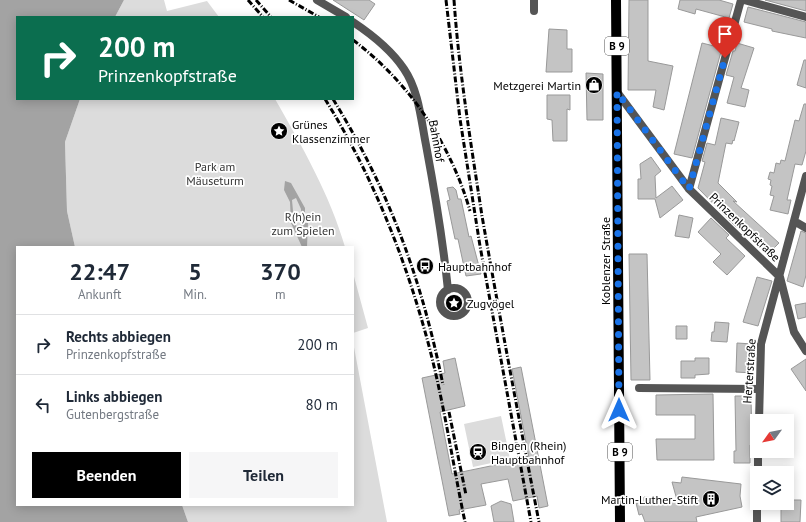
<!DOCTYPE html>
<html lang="de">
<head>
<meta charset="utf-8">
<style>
  body { margin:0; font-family:"PT Sans",sans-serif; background:#f6f6f7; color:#1f2937; height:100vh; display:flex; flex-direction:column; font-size:15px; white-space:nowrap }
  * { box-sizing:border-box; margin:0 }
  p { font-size:13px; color:#747a83 }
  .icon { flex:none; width:22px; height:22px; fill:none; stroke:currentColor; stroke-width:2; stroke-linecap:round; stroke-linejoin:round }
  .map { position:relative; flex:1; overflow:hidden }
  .drawer { position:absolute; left:16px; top:246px; width:338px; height:260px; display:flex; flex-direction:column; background:#fff; border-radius:0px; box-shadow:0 2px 10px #0003 }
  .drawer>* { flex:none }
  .top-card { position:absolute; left:16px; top:16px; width:338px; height:84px; border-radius:0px; box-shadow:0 2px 10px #0003; background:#0b6e4f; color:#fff; overflow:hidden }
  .needle { width:26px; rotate:237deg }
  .fabs { position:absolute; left:750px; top:414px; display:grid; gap:8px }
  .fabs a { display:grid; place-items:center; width:44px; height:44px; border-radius:0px; background:#fff; box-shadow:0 2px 10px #0003; font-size:20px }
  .pin { position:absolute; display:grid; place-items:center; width:34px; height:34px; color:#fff; margin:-41px -17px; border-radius:50% 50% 50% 0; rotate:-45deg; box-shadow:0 0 4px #0007 }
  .pin .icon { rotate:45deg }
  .me { position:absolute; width:44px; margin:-22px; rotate:0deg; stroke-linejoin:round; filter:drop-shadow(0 0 3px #0008) }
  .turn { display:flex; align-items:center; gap:14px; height:84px; padding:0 16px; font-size:18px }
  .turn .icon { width:52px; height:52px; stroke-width:2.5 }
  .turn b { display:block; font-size:28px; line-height:34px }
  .eta { display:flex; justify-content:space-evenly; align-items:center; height:68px; text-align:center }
  .eta b { font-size:24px; font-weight:700; line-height:28px }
  .action { display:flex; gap:8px; margin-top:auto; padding:8px 16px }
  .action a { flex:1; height:46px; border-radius:0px; background:#000; color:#fff; font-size:16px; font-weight:700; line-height:46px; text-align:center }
  .action a+a { background:#f6f6f7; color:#1f2937 }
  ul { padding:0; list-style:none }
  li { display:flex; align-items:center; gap:12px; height:60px; padding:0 16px; border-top:1px solid #e0e1e3 }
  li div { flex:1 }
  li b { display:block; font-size:15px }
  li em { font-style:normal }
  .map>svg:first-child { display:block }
</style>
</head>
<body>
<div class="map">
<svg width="806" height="522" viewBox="0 0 806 522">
  <rect width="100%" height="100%" fill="#fff"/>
  <path fill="#dcdcdc" d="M124,0H164L167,11L207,1L219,17H115Z
    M80,99H275C302,146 330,195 345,247H75L67,211L65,142Z
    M353,273L368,328L353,333Z
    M353,342L387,522H188L182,505H353Z
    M501,416L510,459L473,467L464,424Z"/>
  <path fill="#a3a3a3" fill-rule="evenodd" d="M0,0H124L115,17H17V99H80L65,142L67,211L75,247H17V505H182L188,522H0Z
    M285,181L291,183L305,208V223H308L307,247H302L291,223L290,202L284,190ZM296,198L301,209L302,236L294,222L292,200Z"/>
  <path fill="#c4c4c4" stroke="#999" d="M333,0H369L375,4L364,20Z
    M629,0H648V61L673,66L664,110L653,107L656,90H628Z
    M680,0H719L733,4L729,18L696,9L695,14L678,9Z
    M765,0H806V11Z
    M748,7L806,22V38L772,31V29L744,22Z
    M549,29L567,30V49H572V72H546Z
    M702,43L722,48L692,158L674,154Z
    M737,43L754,48L741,88L749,90L745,107L727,103L734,77L726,75L733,51H735Z
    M804,60H806V88L797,85Z
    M586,73L603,74V120H587Z
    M547,95H570V110L567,109V141H553L552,120L547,119Z
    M804,104H806V151L802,165L795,164L787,200H791L788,214L770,210L774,196L770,195L772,186L770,185L771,180L768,179L770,172L774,173L776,163L780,164L781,160L785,161L795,120L799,121Z
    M721,118L739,122L734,141L733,140L732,144L726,143L718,183L737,202L733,201L779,243L768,254L743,230L738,226L736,227L698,188L705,162L702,161L707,143L715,145Z
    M651,157L661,171L655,176L656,198L672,186L683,200L660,218L655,199H638V179H641L640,164Z
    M453,187L456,190L458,199H461L469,237L471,236L481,274L466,276L458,239H455L447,201L450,200L447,188Z
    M679,215L693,218L689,238L675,236Z
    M711,218L729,235L726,238L745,256L727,275L713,262L721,254L698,232Z
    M801,231L806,233V275L803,287L787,281Z
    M629,254H647L650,380H631Z
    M757,277L772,281L758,326L743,322Z
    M806,303V317L798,319L795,305Z
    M715,322L729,323L727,342L711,341L712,332H714Z
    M676,326H687V339H676Z
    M737,343L753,344V373L736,372Z
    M455,358L465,406L440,412L452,474L529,458L512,369L521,367L548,506L539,508L537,496L513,501L508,479L481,484L486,505L459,510L460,514L449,516L422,378L445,373L443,361Z
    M695,358H709V374L695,375V378H681V361H695Z
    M806,359V391L791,369Z
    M713,394L714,460H657L656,439H695V415H656V395Z
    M735,396H751L752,445H750V463H734V451H736Z
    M682,477L741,484L740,496L742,507L696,517L697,522H645L642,514L639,515L636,503H644V497L677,500L672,482L681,483Z
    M787,500H801L800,522H781V503H787Z
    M501,501L511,504L514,522H494L491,506Z"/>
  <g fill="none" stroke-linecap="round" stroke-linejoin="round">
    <path stroke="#555" stroke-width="8" d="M317,0L346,17
      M534,0V11
      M744,0L806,17
      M353,22C371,34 392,51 404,69C419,91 421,120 426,145C435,193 443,241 448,290
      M617,92L689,189L780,277L794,332L806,351
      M689,189L741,0
      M794,221L806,228
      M440 302a14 14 0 1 1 28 0a14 14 0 1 1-28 0Z
      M639,388L759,389
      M759,421L761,344L806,176
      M758,473V451
      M757,522V503"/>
    <path stroke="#000" stroke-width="10" d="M616,0L620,522"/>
    <path stroke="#000" stroke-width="3" stroke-dasharray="6 2 1 2" stroke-linecap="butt" d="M248,0L263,17
      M256,0L271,17
      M289,0L319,17
      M446,0L460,119L480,246L531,522
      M454,0C459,72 471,144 482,216C500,318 519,420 539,522
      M353,40C409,82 451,144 470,211
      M325,99C371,173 403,252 426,335C443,396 452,460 465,522
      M333,99C389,190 422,280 443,385
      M449,412L466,495"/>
  </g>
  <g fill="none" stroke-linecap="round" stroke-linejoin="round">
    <path stroke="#1a73e8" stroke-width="7" stroke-dasharray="0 12.6" d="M619,410L617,92L689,189L725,58"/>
  </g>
  <defs>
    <g id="shop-disc" transform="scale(0.9)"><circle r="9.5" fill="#000" stroke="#fff"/><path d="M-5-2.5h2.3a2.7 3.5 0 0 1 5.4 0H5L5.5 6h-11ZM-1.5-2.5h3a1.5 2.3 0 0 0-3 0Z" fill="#fff"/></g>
    <g id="sight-disc" transform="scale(0.9)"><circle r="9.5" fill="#000" stroke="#fff"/><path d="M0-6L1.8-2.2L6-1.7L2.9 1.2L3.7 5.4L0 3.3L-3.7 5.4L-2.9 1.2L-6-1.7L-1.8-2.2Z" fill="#fff"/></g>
    <g id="bus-disc" transform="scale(0.9)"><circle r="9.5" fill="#000" stroke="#fff"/><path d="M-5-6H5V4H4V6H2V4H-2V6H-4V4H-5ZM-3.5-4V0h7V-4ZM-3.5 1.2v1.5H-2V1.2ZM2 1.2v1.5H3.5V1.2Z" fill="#fff"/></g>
    <g id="station-disc" transform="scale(0.9)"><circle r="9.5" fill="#000" stroke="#fff"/><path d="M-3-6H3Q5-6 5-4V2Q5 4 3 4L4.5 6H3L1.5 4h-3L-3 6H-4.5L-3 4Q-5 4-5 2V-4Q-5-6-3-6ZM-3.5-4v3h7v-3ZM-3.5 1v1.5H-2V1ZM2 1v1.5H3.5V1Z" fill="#fff"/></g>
    <g id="building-disc" transform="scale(0.9)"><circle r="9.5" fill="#000" stroke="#fff"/><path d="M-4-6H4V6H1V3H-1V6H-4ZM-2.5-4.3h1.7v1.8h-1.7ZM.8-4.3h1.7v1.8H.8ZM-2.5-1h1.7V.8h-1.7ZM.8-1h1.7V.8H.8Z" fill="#fff"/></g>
  </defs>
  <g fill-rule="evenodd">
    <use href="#shop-disc" x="594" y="85"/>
    <use href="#sight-disc" x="279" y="131"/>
    <use href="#bus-disc" x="425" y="266"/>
    <use href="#sight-disc" x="454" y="303"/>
    <use href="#station-disc" x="478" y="452"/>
    <use href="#building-disc" x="711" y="499"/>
  </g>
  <g text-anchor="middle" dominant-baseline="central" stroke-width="3.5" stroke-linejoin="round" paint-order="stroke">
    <g fill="#fff" stroke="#4c4c4c" stroke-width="1">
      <rect x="605" y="37" width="24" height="18" rx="3"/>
      <rect x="608" y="443" width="24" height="18" rx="3"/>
    </g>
    <g font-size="11" font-weight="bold" fill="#000">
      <text x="617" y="46">B 9</text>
      <text x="620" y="452">B 9</text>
    </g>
    <g font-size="12" fill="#000" stroke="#fff" text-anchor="start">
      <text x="581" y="85" text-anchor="end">Metzgerei Martin</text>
      <text x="292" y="124">Grünes<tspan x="292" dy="14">Klassenzimmer</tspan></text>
      <text x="438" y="266">Hauptbahnhof</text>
      <text x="467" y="303">Zugvögel</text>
      <text x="491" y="445">Bingen (Rhein)<tspan x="491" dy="14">Hauptbahnhof</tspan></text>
      <text x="698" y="499" text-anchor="end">Martin-Luther-Stift</text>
    </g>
    <g font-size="12" fill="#000" stroke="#fff">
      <text transform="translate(437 141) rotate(80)">Bahnhof</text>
      <text transform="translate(745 227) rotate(44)">Prinzenkopfstraße</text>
      <text transform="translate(605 261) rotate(-90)">Koblenzer Straße</text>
      <text transform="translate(749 371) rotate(-86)">Herterstraße</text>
    </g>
    <g font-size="12" fill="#333" stroke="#fff">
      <text x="215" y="166">Park am<tspan x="215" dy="14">Mäuseturm</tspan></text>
      <text x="303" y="216">R(h)ein<tspan x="303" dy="14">zum Spielen</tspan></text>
    </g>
  </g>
</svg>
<div class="fabs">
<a><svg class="needle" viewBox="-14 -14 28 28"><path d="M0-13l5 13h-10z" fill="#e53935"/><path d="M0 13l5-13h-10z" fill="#747a83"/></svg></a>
<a><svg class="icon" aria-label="layers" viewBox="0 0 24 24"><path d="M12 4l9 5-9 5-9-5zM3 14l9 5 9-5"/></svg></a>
</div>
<div class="pin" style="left:725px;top:58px;background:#d93025"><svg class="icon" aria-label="arrive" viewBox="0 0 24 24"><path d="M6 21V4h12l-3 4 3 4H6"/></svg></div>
<svg class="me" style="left:619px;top:410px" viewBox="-20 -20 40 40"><path d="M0-17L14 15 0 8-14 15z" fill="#1a73e8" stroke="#fff" stroke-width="4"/></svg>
<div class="top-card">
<div class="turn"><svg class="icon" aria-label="right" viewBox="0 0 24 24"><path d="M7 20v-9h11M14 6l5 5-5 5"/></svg><div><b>200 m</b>Prinzenkopfstraße</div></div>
</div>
<section class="drawer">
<div class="eta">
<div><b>22:47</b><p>Ankunft</p></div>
<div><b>5</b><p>Min.</p></div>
<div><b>370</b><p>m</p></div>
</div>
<ul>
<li><svg class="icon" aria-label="right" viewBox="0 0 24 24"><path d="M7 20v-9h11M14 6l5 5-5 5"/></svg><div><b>Rechts abbiegen</b><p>Prinzenkopfstraße</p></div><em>200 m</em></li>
<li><svg class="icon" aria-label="left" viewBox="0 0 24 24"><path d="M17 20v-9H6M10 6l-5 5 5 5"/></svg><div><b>Links abbiegen</b><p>Gutenbergstraße</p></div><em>80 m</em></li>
</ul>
<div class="action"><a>Beenden</a><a>Teilen</a></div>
</section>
</div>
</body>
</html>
